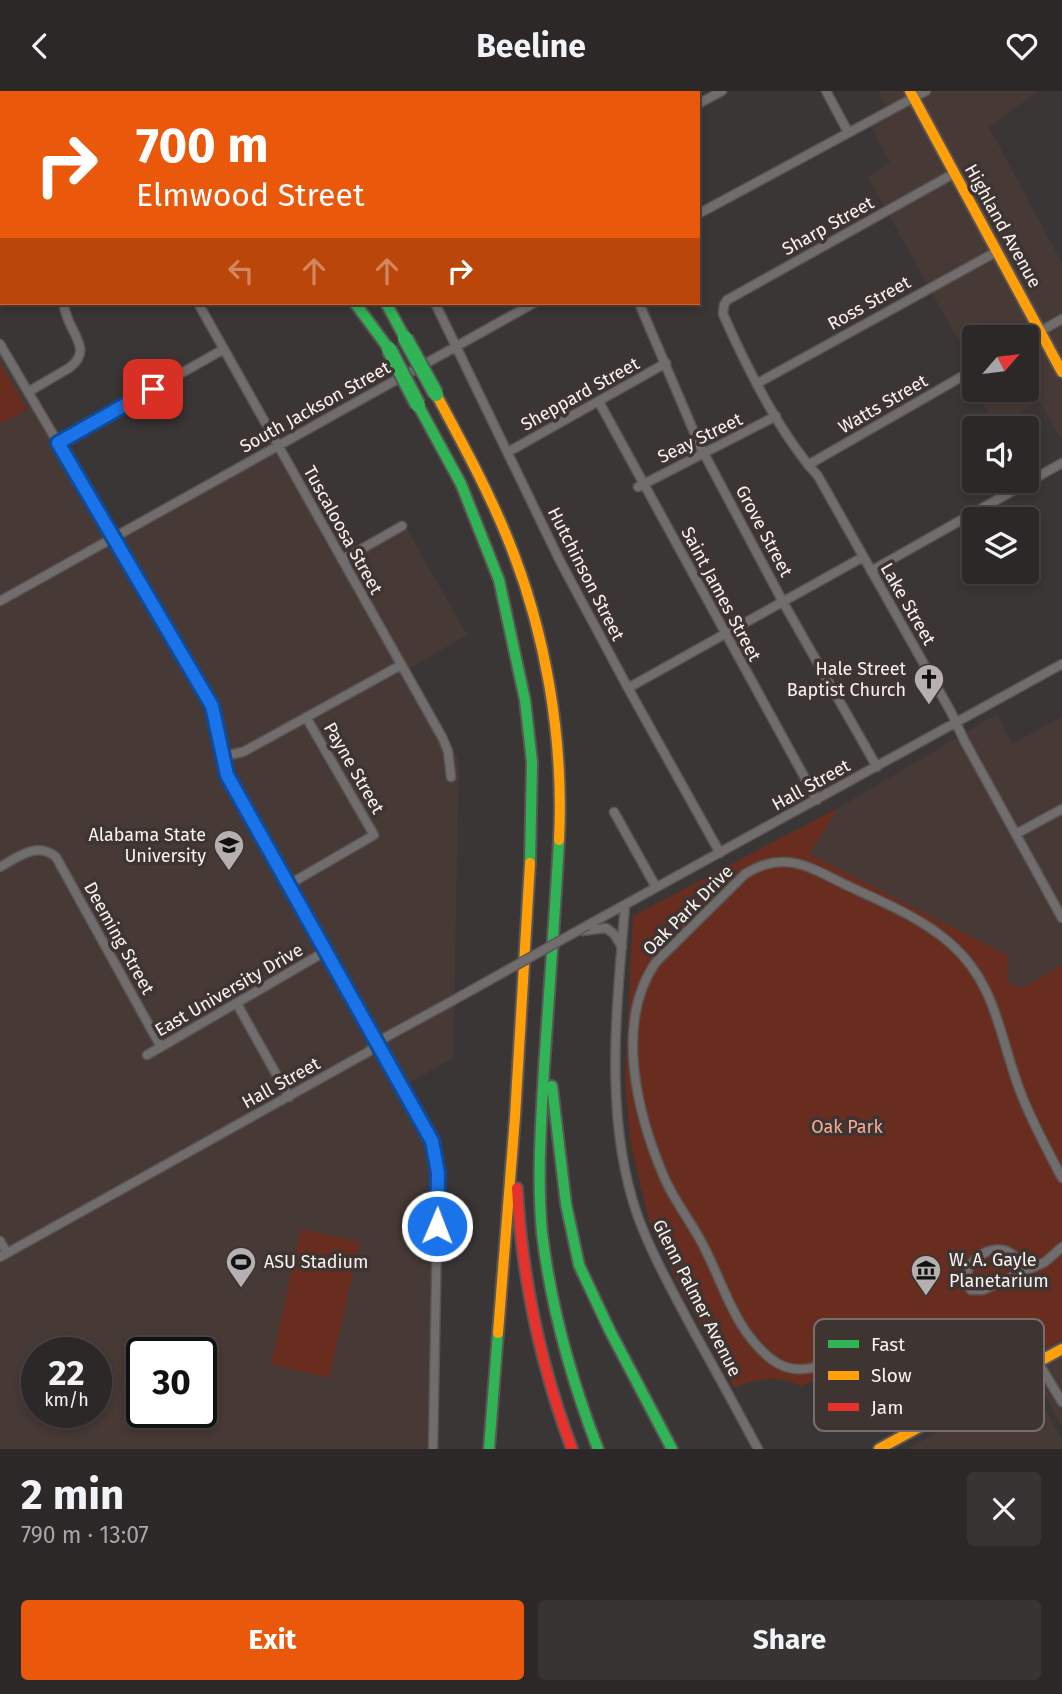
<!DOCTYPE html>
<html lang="en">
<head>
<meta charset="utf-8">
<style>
  body { margin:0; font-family:"Fira Sans",sans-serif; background:#383434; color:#f1f3f6; height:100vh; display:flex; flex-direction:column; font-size:26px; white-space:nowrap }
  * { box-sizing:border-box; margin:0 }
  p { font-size:23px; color:#a6a6a8 }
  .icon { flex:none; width:38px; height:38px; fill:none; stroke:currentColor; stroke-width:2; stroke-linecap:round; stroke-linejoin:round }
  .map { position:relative; height:1358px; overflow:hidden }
  .drawer { display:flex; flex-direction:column; background:#2c2828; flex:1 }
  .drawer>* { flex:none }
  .hud { position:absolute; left:0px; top:0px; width:700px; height:214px; box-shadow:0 4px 10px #0003,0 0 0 2px #484445; background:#ea580c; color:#fff; overflow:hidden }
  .needle { width:46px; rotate:62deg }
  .fabs { position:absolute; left:962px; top:234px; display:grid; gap:14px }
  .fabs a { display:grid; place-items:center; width:77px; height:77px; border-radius:7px; background:#2c2828; box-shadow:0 4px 10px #0003,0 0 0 2px #484445; font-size:35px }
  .speed { position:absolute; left:21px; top:1246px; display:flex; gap:14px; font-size:35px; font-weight:700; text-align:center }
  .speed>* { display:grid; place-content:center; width:91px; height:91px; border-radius:50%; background:#2c2828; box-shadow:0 4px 10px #0003,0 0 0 2px #484445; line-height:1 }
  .speed small { font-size:18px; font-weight:400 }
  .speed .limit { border:4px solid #111; border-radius:10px; background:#fff; color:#111 }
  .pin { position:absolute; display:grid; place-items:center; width:60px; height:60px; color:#fff; margin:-30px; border-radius:14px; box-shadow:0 4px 10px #0006 }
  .me { position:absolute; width:77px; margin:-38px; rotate:1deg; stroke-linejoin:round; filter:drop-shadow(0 0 5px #0008) }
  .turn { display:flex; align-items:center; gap:24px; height:147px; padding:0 21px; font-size:32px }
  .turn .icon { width:91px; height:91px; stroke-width:2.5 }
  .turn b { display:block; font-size:49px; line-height:60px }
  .lanes { display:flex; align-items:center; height:66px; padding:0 21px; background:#0003; justify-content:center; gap:35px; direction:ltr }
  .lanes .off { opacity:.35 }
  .round { display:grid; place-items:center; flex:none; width:74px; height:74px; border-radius:7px; background:#383434 }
  .summary { display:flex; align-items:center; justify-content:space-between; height:119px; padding:0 21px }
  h1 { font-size:42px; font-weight:700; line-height:52px }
  .action { display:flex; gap:14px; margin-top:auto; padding:14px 21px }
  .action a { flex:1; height:80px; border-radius:7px; background:#ea580c; color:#fff; font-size:28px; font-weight:700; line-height:80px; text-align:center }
  .action a+a { background:#383434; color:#f1f3f6 }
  header { display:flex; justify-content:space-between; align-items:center; height:91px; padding:0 21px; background:#2c2828; font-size:32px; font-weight:700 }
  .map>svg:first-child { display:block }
</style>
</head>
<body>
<header><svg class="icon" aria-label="back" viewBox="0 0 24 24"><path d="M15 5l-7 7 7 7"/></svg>Beeline<svg class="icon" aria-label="heart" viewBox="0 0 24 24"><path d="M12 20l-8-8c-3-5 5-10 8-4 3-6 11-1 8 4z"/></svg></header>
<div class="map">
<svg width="1062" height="1358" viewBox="0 0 1062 1358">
  <rect width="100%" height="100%" fill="#3b3636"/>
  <path fill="#473935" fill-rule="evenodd" d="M878,0H1039L989,36L1062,172V349L1039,310L996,336L976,299H1027V247H975V280L868,86L890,71L866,27L886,16Z
    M0,260L112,454L276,361L340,475L407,438L467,544L408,578L459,670L453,967L400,997L430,1051L435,1079L431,1358H0ZM37,1262H96V1321H37ZM142,1262H201V1321H142Z
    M997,623L1012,653L1062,626V874L1023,897L1007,892L809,763L838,717Z
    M1062,1248V1336L1025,1268Z
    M1030,1290L1062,1349V1358H907Z"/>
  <path fill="#682d1e" d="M0,272L27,319L0,333Z
    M838,717L809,763L1007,864L1008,892L1023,897L1062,874V1248L889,1343L851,1272L801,1295C775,1283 761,1288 734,1296L679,1195L650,1133L631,1054L625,988L633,825Z
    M301,1138L360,1151L329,1287L271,1273Z"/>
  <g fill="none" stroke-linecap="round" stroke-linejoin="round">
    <g stroke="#5a5555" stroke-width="11">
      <path id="street" d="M55,0L56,2
        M537,0L538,2
        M826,0L848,41
        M447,2L450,0
        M698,13L722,0
        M0,50L2,52
        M953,83L727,209L724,214L723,223C746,275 780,343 818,385L951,621L964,649L1062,827
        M698,123L926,0
        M198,212L442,646L448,660L451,686
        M435,212L560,470L628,597L720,762
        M639,212L700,355L783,511L877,676
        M1027,248L1062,228
        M0,253L212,615L216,627L227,684L432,1050L438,1082L433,1358
        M758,292L996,161
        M28,301L69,277C88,263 79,251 70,233C67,227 65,219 63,212
        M599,311L817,709
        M58,352L224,258
        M508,361L666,272
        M808,374L975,278
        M638,396L776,325
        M342,469L402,435
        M871,480L1062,372
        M0,510L534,212
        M628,597L863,466
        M223,665L243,661L401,574
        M614,721L656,796
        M1016,743L1062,718
        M0,776C18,766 37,750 56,766L161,956
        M288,794L374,744L306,626
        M625,814C617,916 603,1027 638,1126C653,1166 674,1203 694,1241C716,1280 737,1319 758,1358
        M588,834L1062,573
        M582,840L606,837L614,843L622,856
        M237,913L289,1006
        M147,964L326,860
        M0,1150L7,1162
        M0,1166L368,961L386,946L452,910
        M1023,1179C1020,1175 1018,1169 1014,1165C995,1145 953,1175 971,1199H983L1045,1171L1062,1156
        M1038,1271L1062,1311
        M912,1341C908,1325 900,1312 892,1298C853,1228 818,1304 771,1268C736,1240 725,1198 706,1160C694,1134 675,1112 664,1086C637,1023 614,931 656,871L745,783C783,759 808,775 844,793C880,810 921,826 951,853C998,894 1000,951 1022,1005C1033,1033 1048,1060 1062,1087"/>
    </g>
    <g stroke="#5a5555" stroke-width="14">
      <path id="fast" d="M247,0L248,2
        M318,0L319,2
        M355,212L389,258
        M386,212L405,247
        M418,314L461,393L499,489L525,609L532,671L530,772
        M559,749C555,825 549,901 544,978C541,1032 537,1088 542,1142C551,1217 571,1288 598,1358
        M552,995L566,1113L579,1174L610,1240L672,1358
        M489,1358L498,1242"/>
    </g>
    <g stroke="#5a5555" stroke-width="14">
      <path id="slow" d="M180,0L182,2
        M910,0L1062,281
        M436,303C461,350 487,397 507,446C546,541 564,648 559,749
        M498,1242L515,1026L530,772
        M879,1358L1062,1258"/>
    </g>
    <g stroke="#5a5555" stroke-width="14">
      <path id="jam" d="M270,0L271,2
        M517,1097C522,1188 540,1273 572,1358"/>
    </g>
    <use href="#street" stroke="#726d6d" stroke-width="8"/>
    <use href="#fast" stroke="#30b455" stroke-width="10"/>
    <use href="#slow" stroke="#ff9f0a" stroke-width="10"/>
    <use href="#jam" stroke="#e5322d" stroke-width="10"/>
    <g stroke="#5a5555" stroke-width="11" stroke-linecap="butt">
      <path id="street-bridge" d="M452,910L588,834"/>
    </g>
    <g stroke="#5a5555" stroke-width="18" stroke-linecap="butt">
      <path id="fast-bridge" d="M405,247L436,303
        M389,258L418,314"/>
    </g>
    <use href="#street-bridge" stroke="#726d6d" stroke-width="8"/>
    <use href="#fast-bridge" stroke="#30b455" stroke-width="14"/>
  </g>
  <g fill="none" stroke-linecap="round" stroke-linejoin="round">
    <g stroke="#114b97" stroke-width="18">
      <path id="route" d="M153,298L58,352L212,615L227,684L432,1050L438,1082L437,1135"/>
    </g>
    <use href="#route" stroke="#1a73e8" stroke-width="12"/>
  </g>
  <defs>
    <g id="church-pin" transform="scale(1.575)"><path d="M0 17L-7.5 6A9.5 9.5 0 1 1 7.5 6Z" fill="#b6b1b0" stroke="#3e3533"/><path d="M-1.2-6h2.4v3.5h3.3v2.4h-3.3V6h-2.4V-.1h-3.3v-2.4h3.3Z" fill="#111"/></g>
    <g id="university-pin" transform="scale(1.575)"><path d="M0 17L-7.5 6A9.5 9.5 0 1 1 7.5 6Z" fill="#b6b1b0" stroke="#3e3533"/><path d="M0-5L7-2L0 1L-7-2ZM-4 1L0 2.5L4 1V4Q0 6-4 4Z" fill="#111"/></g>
    <g id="stadium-pin" transform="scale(1.575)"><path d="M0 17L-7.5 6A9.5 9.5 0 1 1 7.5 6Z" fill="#b6b1b0" stroke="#3e3533"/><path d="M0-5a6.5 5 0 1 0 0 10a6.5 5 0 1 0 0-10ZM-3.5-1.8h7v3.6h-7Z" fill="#111"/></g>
    <g id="museum-pin" transform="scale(1.575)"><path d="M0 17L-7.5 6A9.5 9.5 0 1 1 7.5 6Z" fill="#b6b1b0" stroke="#3e3533"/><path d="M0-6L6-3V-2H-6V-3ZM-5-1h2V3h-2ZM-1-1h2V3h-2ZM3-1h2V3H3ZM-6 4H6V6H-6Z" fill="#111"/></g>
  </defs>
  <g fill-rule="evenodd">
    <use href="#church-pin" x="929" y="588"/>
    <use href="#university-pin" x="229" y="754"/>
    <use href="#stadium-pin" x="241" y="1171"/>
    <use href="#museum-pin" x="926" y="1179"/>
  </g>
  <g text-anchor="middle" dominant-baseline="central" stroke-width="7" stroke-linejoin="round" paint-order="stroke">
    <g font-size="18" fill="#f9f3f1" stroke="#3e3533">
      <text transform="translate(828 135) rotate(-29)">Sharp Street</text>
      <text transform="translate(1003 135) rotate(61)">Highland Avenue</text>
      <text transform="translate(869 212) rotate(-29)">Ross Street</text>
      <text transform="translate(580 303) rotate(-29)">Sheppard Street</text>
      <text transform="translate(883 313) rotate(-30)">Watts Street</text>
      <text transform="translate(315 316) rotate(-29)">South Jackson Street</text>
      <text transform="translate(700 347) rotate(-26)">Seay Street</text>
      <text transform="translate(343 439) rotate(61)">Tuscaloosa Street</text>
      <text transform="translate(764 440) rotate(62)">Grove Street</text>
      <text transform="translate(586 483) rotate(63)">Hutchinson Street</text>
      <text transform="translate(721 503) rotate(62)">Saint James Street</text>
      <text transform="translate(908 513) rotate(60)">Lake Street</text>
      <text transform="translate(354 677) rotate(60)">Payne Street</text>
      <text transform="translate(811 694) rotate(-29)">Hall Street</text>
      <text transform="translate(688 819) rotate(-45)">Oak Park Drive</text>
      <text transform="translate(119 847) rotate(61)">Deeming Street</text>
      <text transform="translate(229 899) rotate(-30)">East University Drive</text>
      <text transform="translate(281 992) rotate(-29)">Hall Street</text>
      <text transform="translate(697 1207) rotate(63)">Glenn Palmer Avenue</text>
    </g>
    <g font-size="18" fill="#f9f3f1" stroke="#3e3533" text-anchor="end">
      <text x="906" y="578">Hale Street<tspan x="906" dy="21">Baptist Church</tspan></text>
      <text x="206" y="744">Alabama State<tspan x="206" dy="21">University</tspan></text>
      <text x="949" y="1169" text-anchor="start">W. A. Gayle<tspan x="949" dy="21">Planetarium</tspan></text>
      <text x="264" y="1171" text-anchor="start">ASU Stadium</text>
    </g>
    <g font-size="18" fill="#f5ad99" stroke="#3e3533">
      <text x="847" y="1036">Oak Park</text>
    </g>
  </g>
  <rect x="814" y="1228" width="230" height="112" rx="10" fill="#3e3533" stroke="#766e6c" stroke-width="2"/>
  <rect x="828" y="1249" width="31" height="8" fill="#30b455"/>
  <rect x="828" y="1280" width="31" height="9" fill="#ff9f0a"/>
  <rect x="828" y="1312" width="31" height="8" fill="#e5322d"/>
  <g font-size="19" fill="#f9f3f1">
    <text x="871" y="1260">Fast</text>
    <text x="871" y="1291">Slow</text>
    <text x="871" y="1323">Jam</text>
  </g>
</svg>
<div class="fabs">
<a><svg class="needle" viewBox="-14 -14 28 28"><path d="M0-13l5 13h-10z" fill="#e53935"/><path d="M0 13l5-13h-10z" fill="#a6a6a8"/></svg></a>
<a><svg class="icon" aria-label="sound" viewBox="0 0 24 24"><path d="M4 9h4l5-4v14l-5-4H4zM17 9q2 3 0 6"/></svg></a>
<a><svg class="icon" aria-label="layers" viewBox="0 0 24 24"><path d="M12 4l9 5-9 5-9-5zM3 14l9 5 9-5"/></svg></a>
</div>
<div class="speed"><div>22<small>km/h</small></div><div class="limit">30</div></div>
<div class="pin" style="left:153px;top:298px;background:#d93025"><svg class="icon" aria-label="arrive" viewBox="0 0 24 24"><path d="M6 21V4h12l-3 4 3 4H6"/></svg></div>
<svg class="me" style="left:437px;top:1135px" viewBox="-20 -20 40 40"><circle r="17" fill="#1a73e8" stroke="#fff" stroke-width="3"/><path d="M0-11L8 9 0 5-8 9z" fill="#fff"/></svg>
<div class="hud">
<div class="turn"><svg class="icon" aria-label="right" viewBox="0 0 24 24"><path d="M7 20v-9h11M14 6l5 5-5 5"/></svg><div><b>700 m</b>Elmwood Street</div></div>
<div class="lanes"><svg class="icon off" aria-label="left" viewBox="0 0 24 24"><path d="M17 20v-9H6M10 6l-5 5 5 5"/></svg><svg class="icon off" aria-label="ahead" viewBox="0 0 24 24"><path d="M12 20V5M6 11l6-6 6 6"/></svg><svg class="icon off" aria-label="ahead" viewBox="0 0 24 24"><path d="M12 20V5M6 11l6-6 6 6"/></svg><svg class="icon" aria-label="right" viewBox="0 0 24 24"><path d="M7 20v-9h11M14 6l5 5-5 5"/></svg></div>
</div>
</div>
<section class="drawer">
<div class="summary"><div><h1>2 min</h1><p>790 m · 13:07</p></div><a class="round"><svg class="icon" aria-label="close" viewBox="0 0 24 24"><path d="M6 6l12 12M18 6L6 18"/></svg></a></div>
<div class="action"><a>Exit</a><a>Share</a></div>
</section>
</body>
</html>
